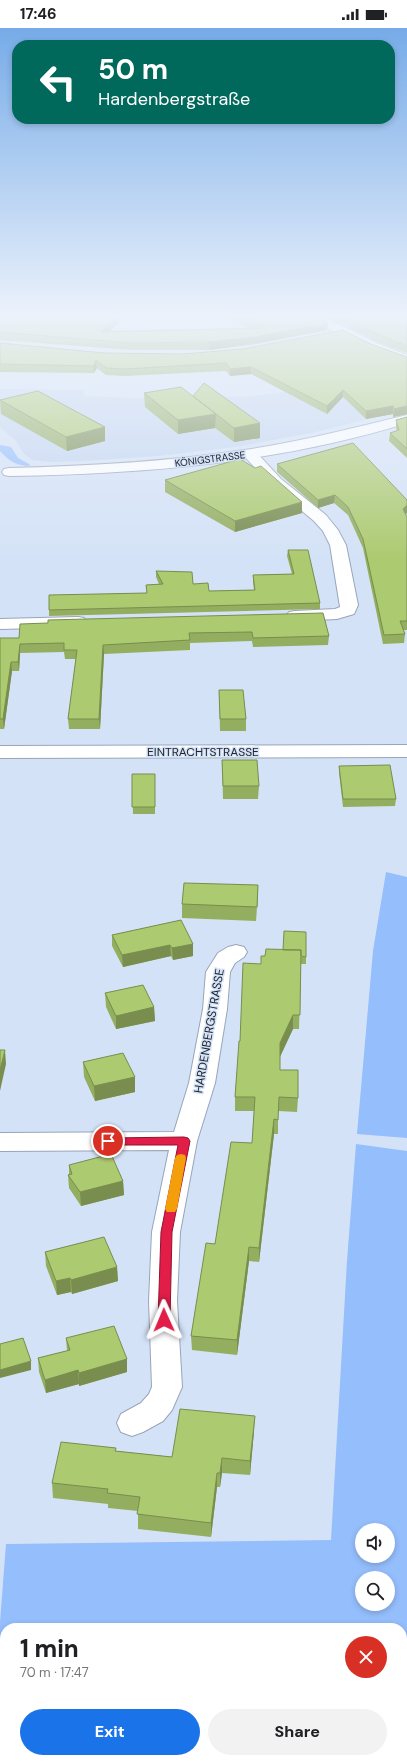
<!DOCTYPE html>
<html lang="en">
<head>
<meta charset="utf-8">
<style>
  body { margin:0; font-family:"DM Sans",sans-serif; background:#f2f2f2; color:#202124; height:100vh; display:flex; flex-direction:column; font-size:15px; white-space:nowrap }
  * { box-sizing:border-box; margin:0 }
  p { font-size:13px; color:#757577 }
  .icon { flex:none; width:22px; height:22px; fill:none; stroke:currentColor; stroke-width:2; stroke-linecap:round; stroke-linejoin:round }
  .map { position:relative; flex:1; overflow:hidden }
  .details { position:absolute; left:0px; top:1595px; width:407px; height:140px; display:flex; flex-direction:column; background:#fff; border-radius:16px 16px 0 0; box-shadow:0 2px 6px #0003 }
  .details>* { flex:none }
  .guide { position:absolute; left:12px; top:12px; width:383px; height:84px; border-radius:16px; box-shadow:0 2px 6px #0003; background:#00695c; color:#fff; overflow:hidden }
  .tools { position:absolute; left:355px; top:1495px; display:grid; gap:8px }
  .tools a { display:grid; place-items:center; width:40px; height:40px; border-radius:50%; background:#fff; box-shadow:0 2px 6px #0003; font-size:20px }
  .pin { position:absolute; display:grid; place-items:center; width:34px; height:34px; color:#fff; margin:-17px; border:2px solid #fff; border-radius:50%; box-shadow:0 1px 4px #0007 }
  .me { position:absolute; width:44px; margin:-22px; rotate:359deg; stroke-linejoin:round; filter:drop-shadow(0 0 3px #0008) }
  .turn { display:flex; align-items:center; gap:14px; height:84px; padding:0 20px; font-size:18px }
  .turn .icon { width:52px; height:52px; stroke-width:2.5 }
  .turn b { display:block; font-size:28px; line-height:34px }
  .round { display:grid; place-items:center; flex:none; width:42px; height:42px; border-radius:21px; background:#f2f2f2 }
  .head { display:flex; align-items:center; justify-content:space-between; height:68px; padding:0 20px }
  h1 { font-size:24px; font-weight:800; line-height:30px }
  .button { display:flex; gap:8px; margin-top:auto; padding:8px 20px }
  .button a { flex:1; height:46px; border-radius:24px; background:#1a73e8; color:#fff; font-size:16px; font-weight:800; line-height:46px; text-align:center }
  .button a+a { background:#f2f2f2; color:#202124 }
  .status { display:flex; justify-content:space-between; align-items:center; height:28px; padding:0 20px; background:#fff; direction:ltr }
  .status svg { height:11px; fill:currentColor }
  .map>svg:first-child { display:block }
</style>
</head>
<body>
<div class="status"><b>17:46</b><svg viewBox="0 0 49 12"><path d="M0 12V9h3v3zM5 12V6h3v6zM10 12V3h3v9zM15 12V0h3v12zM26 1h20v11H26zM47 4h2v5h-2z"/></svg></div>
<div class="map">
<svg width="407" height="1735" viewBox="0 0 407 1735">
  <rect width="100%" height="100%" fill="#d4e2f7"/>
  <path fill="#c4d6f1" d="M326,358L388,386L312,405L235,419L159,428L83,433L49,434L32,432L24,426L16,413L0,399V361L84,362V368L160,371L255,368Z"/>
  <path fill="#94befc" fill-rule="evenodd" d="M0,417L11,419L18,430L29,436L30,438C17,438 9,433 0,423Z
    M386,844L407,849V1110L357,1106L373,923Z
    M356,1116L407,1123V1735H0V1594L6,1516L331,1512L347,1233ZM362,1502H388V1528H362ZM362,1550H388V1576H362ZM5,1600H402V1730H5Z"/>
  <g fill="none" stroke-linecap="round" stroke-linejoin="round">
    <g stroke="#98a5b9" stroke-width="2">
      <path id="minor" d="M0,290H10L4,297L0,298Z
        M310,290H325L379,316L407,327V335L371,322L312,293Z
        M250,422L255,423L281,451L326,487L338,502L346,517L358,577L354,586L337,591L295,593L289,592L286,588L289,584L295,583L335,581L340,579L330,517L323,503L314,493L271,457L245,429L243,426L245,423Z
        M78,589L84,590L87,594L84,598L78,599L0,601V591Z
        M407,717V729L0,730V718Z
        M236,917L244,919L247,924L244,929L235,935L230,944L227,981L215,1055L197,1113L180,1204L177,1273L182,1359L172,1382L163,1393L143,1404L132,1408L121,1404L117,1395L121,1386L141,1375L149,1366L152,1359L149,1273L152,1204L169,1122L0,1123V1105L174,1104L189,1055L203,981L206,944L218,925L228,919Z"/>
    </g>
    <g stroke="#98a5b9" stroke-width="2">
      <path id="tertiary" d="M407,387V395C279,435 142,446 9,448L4,447L2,444L4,441L9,440C88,438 166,434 244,422C299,414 353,400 407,387Z"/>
    </g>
    <use href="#minor" fill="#fff" fill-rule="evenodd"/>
    <use href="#tertiary" fill="#fff" fill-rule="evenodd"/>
  </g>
  <path fill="#94ae5f" d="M5,290H124L109,303L250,300L227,290H317L328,295L327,302L255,316L209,322H131L0,312V292L5,291Z
    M328,290H407V325L380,315Z
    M0,315L104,325L183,326L371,316L407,329V386L393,389V386L366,391L343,369L327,386L251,346L230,348L226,343L125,348L106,347L97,340L94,345L0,344Z
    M144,365L193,368L260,395V410L234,414L215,400L178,406L145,379Z
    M0,372L105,413L67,423L1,386Z
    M407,389V430L389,413L390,405L397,403L396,400V392Z
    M277,436L407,485L406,486L407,489V602H403L405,606L404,615L383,616L363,520L348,487L334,475L318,480L277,444Z
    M165,452L302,485L235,504L165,464Z
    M288,522L320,575V581L49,588V582L147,565L146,557L159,556L156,549V543L193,556L209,563L254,562L253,554V547L292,546L287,528Z
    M48,592L329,608L328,617L253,619L252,613L190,615V622L104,626L100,701H69L68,691L76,631H65L64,624L20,625L19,643H12L4,701H0V610H19L48,595Z
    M219,662L246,691V703H220Z
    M222,732L259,758L258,771H223Z
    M339,738L396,771L395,778L343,779L339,745Z
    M132,746H155V786H133Z
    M258,857L256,893L182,890V876Z
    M181,892L193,928L173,932L171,928L123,939L112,918V907Z
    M265,928L306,929V936H301L299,1001H293L280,1028V1042L298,1070L297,1084L278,1083V1106H274L259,1234L249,1233L237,1327L192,1322L191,1308L215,1216L252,1115L254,1083H235V1069L240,1013L261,936Z
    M105,965L154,979L155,993L116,1001L106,979Z
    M83,1034L135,1049V1064L95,1073L84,1049Z
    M69,1137L123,1153L124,1167L81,1178L69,1160L68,1147L69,1146Z
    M45,1224L117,1239L118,1253L72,1266L71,1264L57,1267L46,1238Z
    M66,1310L127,1331V1344L79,1358V1356L46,1365L39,1344L38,1330L67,1323Z
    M254,1403L250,1447L222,1445L220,1459H217L211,1509L138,1501V1483L108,1480V1476L53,1470L52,1455L116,1423L172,1429Z"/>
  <path fill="#788d4e" d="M116,290H124L101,311V304Z
    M328,295L327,302L255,316L209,322V314Z
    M96,332L97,340L94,345V338Z
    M251,339V346L230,348V341Z
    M343,362V369L327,386V378Z
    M393,378V386L366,391V383Z
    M407,378V386L393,389L394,381Z
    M216,386L215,400L178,406V392Z
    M260,395V410L234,414V400Z
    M105,399V413L67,423L66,409Z
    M335,467L334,475L318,480V472Z
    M302,474V485L235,504V493Z
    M407,477V485L403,489V481Z
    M20,616V625L19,643L18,634Z
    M103,617L104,626L100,701L99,691Z
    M11,634L12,643L4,701L3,691Z
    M258,857V871L256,893L257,879Z
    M193,916V928L173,932L172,920Z
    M170,917L171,928L123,939L122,927Z
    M154,979L155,993L116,1001V988Z
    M293,987V1001L280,1029V1015Z
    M5,1022L6,1036L0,1063V1042Z
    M135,1049V1064L95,1073L94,1058Z
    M274,1091V1106L259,1234V1220Z
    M123,1153L124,1167L81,1178L80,1164Z
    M249,1219V1233L237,1327V1312Z
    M117,1239L118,1253L72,1266L71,1252Z
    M70,1250L71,1264L57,1267L56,1253Z
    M127,1331V1344L79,1358V1345Z
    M31,1333V1342L0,1350V1342Z
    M78,1342L79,1356L46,1365L45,1352Z
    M255,1388L254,1403L250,1447V1433Z
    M222,1430V1445L220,1459V1445Z
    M217,1445V1459L211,1509V1495Z"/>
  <path fill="#acca6f" stroke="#788d4e" d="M5,290H116L101,304L266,300L243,290H317L328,295L255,309L209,314L130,315L0,304V292L5,291Z
    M343,290H407V318L380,307Z
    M343,302L371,316L407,329V378L394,381L393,378L366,383L343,362L327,378L251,339L230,341L226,335L125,341L106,340L96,332L94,338L0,336V315L104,325L183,326L243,321Z
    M204,355L260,395L234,400L193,368Z
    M181,359L216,386L178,392L144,365Z
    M38,363L105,399L66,409L0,372Z
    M407,389V421L390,405L399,402L396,392Z
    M353,415L407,472V477L403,481L407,489V593H400L405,606L384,607L363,511L348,479L335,467L318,472L277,436Z
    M240,431L255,440L261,438L302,474L235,493L165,452Z
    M288,522H308L320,575L49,582V567L147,565L146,557L163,556L156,543L192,544L193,556L208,555L209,563L255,562L253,547L294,546Z
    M323,585L329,608L253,610L252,604L189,605L190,612L103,617L99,691H68L77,622H64V615L20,616L18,634H11L3,691H0V610H19L20,596L48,595V592Z
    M219,662H243L246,691H220Z
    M222,732H257L259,758H223Z
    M390,737L396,771H343L339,738Z
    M132,746H155V779H132Z
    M184,855L258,857L257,879L182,876Z
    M181,892L193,916L172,920L170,917L122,927L112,907Z
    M284,903L306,904V929L301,928V922H283Z
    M266,921L301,922L300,987H293L280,1015V1042H298V1070L279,1069L278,1092L274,1091L259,1220L249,1219L237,1312L191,1308L206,1215L215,1216L231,1114L252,1115L255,1069H235L239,1013H240L243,935L261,936V928H265Z
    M143,957L154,979L116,988L105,965Z
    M0,1022H5L0,1042Z
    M123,1025L135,1049L94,1058L83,1034Z
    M111,1126L123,1153L80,1164L68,1147L72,1146L69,1137Z
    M104,1209L117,1239L71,1252L70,1250L56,1253L45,1224Z
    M114,1298L127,1331L79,1345L78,1342L45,1352L38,1330L70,1322L66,1310Z
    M23,1310L31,1333L0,1342V1316Z
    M180,1381L255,1388L250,1433L222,1430L220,1445H217L211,1495L137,1486L140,1469L107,1465L108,1461L52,1455L61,1414L116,1420L115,1423L172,1429Z"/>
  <linearGradient id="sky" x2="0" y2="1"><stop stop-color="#76abe8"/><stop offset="0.54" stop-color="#ecf2fb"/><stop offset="1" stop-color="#ecf2fb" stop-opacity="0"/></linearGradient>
  <rect width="407" height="533" fill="url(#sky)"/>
  <path fill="#e11d48" stroke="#92132f" d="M184,1109L188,1110L190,1113L172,1204L170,1292L168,1295L164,1296L159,1295L158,1292L161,1204L178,1117H108L104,1116L102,1113L104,1111L108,1110Z"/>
  <path fill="#f59e0b" d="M181,1126L185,1127L186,1130L177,1181L175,1184H167L165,1181L175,1130L177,1127Z"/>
  <g text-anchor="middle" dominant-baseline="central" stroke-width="3" stroke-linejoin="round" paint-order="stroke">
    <g font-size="10" fill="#21262e" stroke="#d4e2f7">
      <text transform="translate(210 431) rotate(-7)">KÖNIGSTRASSE</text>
    </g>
    <g font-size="12" fill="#21262e" stroke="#d4e2f7">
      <text x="203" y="724">EINTRACHTSTRASSE</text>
      <text transform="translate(209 1003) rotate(-80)">HARDENBERGSTRASSE</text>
    </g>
  </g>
</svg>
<div class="tools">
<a><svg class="icon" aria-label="sound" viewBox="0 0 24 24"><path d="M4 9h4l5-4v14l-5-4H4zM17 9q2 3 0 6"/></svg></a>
<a><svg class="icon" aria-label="search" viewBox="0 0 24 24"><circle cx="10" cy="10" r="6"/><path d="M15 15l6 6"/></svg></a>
</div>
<div class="pin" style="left:108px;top:1113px;background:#d93025"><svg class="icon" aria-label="arrive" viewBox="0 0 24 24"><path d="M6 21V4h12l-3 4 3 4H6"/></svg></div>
<svg class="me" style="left:164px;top:1292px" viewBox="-20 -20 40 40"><path d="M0-17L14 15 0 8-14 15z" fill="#e11d48" stroke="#fff" stroke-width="4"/></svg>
<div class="guide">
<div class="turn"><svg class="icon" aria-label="left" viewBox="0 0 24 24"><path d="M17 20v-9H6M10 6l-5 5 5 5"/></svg><div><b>50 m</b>Hardenbergstraße</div></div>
</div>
<section class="details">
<div class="head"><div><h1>1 min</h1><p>70 m · 17:47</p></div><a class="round" style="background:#d93025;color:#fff"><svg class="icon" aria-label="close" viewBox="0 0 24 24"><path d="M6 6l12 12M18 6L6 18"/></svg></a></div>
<div class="button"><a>Exit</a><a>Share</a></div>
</section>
</div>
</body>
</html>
